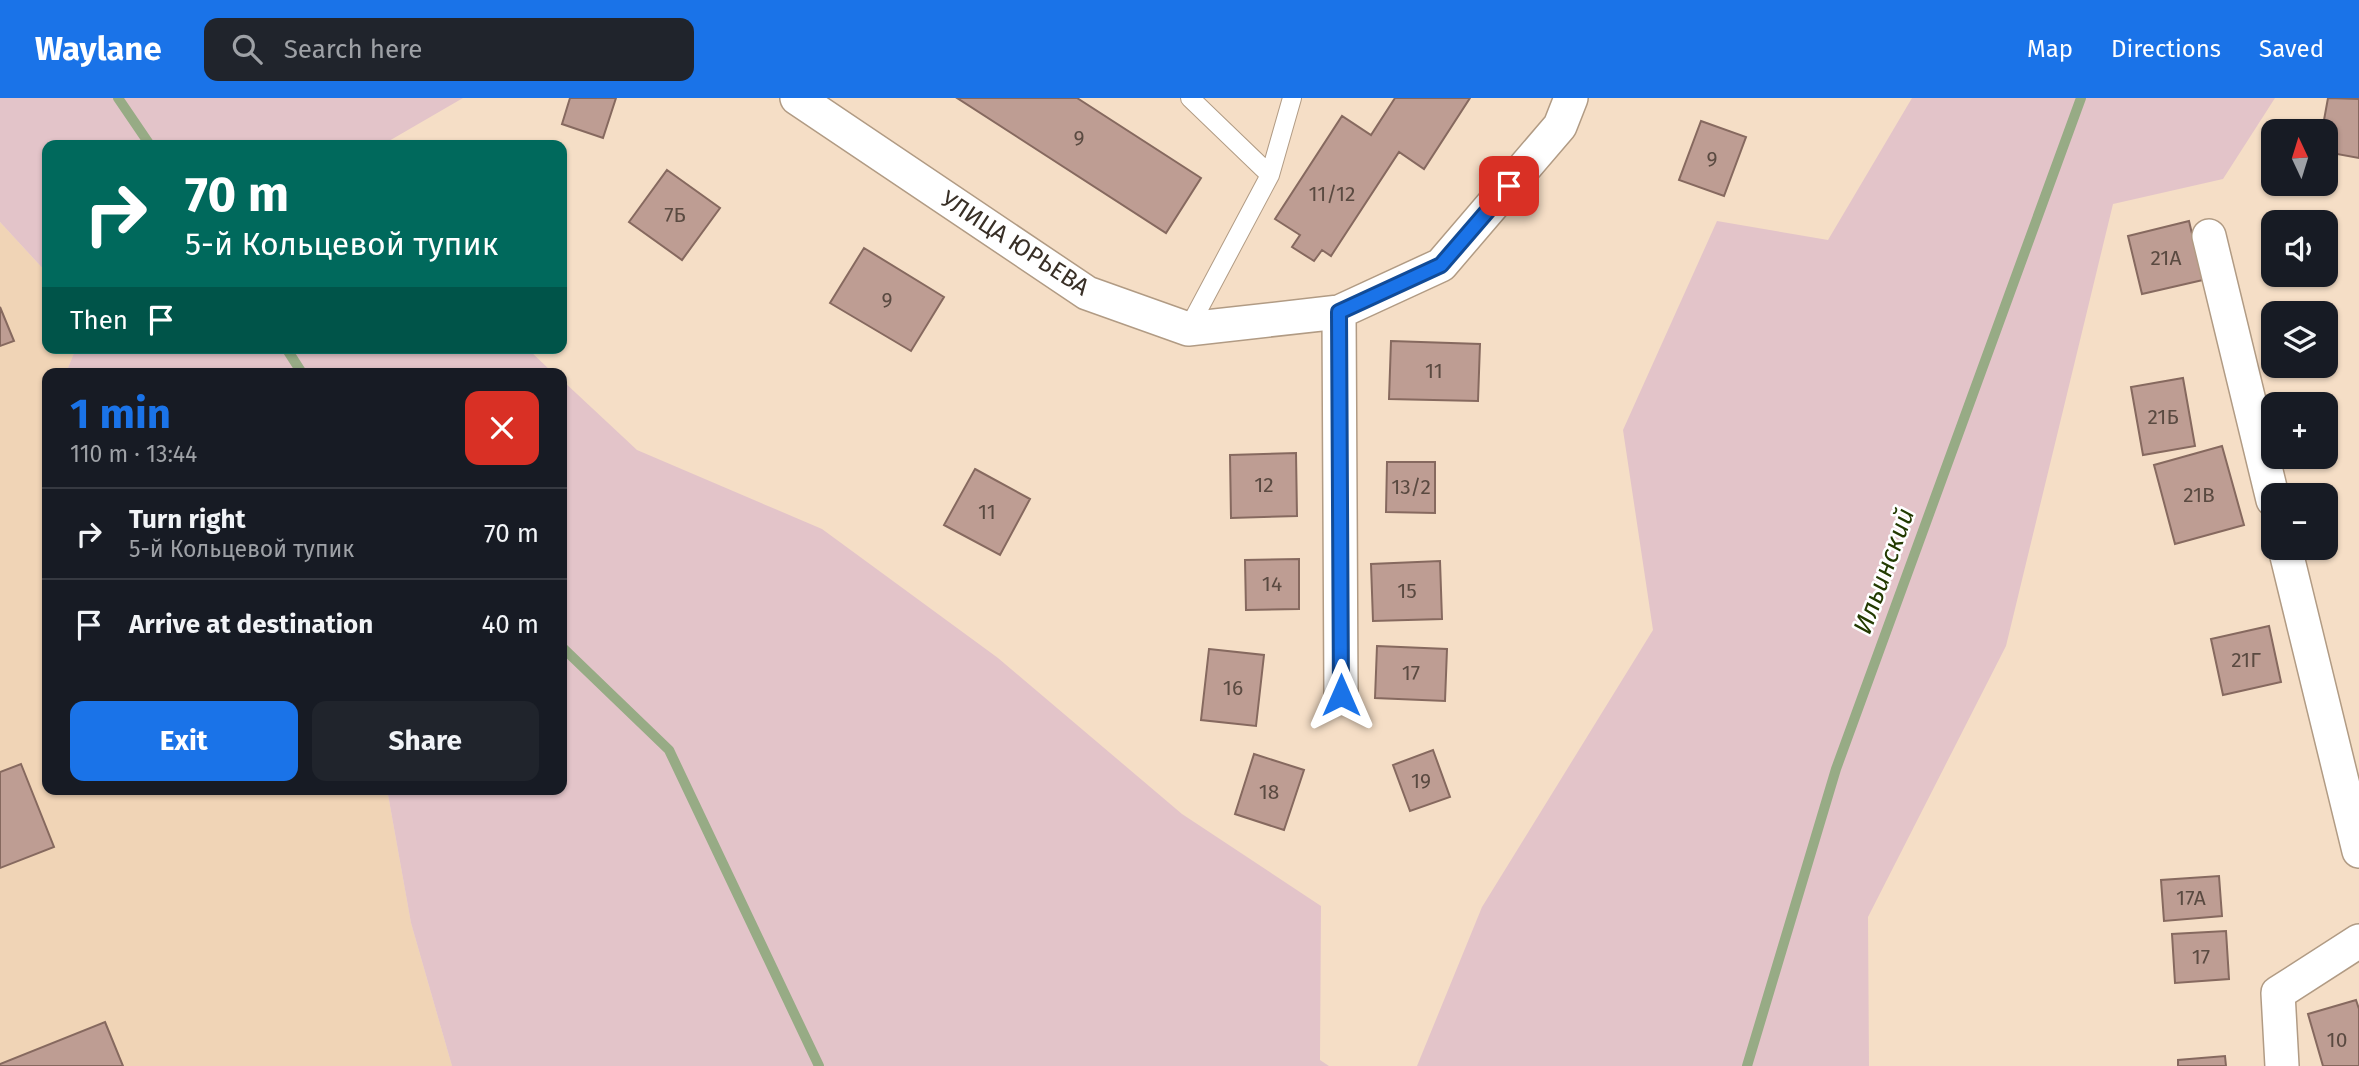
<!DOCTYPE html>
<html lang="en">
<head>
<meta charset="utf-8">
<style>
  body { margin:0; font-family:"Fira Sans",sans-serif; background:#20242c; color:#f1f3f6; height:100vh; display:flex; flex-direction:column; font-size:26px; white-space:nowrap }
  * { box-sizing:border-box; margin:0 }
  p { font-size:23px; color:#9ea1a6 }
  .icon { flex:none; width:38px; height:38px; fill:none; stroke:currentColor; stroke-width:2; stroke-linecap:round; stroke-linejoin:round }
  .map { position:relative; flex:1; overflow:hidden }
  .sheet { position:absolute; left:42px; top:270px; width:525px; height:427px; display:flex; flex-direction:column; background:#171b24; border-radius:14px; box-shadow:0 2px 5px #0004 }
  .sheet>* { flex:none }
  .guide { position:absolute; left:42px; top:42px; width:525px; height:214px; border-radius:14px; box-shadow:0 2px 5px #0004; background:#00695c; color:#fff; overflow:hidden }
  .needle { width:46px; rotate:356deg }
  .buttons { position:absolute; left:2261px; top:21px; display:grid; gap:14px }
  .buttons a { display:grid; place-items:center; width:77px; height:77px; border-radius:14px; background:#171b24; box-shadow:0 2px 5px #0004; font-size:35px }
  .pin { position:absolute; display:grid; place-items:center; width:60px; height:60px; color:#fff; margin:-30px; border-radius:14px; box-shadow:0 4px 10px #0006 }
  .me { position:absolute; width:77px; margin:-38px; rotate:0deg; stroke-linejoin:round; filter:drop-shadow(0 0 5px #0008) }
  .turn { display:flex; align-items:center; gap:24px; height:147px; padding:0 28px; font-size:32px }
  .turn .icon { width:91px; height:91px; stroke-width:2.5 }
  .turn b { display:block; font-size:49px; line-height:60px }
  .then { display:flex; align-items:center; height:66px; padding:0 28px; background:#0003; gap:14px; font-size:26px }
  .round { display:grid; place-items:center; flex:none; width:74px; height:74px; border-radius:14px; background:#20242c }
  .summary { display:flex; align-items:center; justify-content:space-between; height:119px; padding:0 28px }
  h1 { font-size:42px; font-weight:700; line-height:52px; color:#1a73e8 }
  .action { display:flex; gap:14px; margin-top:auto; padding:14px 28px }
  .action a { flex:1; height:80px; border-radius:14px; background:#1a73e8; color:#fff; font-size:28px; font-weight:700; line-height:80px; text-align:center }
  .action a+a { background:#20242c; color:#f1f3f6 }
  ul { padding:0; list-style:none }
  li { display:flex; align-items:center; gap:21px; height:91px; padding:0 28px; border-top:2px solid #363941 }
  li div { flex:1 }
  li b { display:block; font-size:26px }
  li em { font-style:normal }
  header { display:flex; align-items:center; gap:42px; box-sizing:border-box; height:98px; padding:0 35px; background:#1a73e8; color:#fff }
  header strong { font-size:33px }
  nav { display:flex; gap:38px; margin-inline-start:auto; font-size:24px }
  .search { width:490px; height:63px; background:#20242c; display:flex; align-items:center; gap:18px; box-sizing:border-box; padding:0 24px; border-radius:14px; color:#9ea1a6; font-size:26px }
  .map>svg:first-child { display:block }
</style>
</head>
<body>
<header>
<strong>Waylane</strong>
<div class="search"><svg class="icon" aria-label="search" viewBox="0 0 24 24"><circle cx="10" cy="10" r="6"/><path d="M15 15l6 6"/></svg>Search here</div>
<nav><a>Map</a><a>Directions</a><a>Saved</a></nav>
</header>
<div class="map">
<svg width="2359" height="968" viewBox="0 0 2359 968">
  <rect width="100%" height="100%" fill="#f5dec6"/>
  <path fill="#f0d4b6" d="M0,124L47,175V250H76L66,275H47V325L45,330L47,333V691H387L411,825L452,968H0Z"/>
  <path fill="#e3c4c9" d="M0,0H463L382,47H47V175L0,124Z
    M1912,0H2275L2223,81L2113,106L2006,548L1868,819L1869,968H1417L1482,809L1653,532L1623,332L1717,123L1828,142Z
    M76,250H527L553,275H66Z
    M562,282L637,352L822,431L998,560L1182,716L1321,808L1320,962L1329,968H452L411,825L387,691H562Z"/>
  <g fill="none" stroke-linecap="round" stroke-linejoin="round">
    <path stroke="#97ab85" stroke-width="10" d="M118,0L150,47
      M286,250L302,275
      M562,549L669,652L819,968
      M1747,968L1836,671L2081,0"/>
  </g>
  <path fill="#be9d93" stroke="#86695f" stroke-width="2" d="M570,0H616L603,40L562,26Z
    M957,0H1077L1201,80L1166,135Z
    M1395,0H1470L1424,71L1399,54L1331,158L1322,152L1314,163L1292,149L1300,137L1275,121L1342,18L1371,37Z
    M2328,0L2359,1V60L2326,54V33H2322Z
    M1701,23L1746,39L1724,98L1679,82Z
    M667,72L720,110L682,162L629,124Z
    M2189,123L2203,182L2142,196L2128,138Z
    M864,150L944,199L911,253L830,205Z
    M0,209L14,243L0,248Z
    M1391,243L1480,246L1478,303L1389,301Z
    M2183,280L2195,348L2143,357L2131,289Z
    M2222,348L2244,427L2175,446L2154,367Z
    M1296,355L1297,418L1231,420L1230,357Z
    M1387,364H1435V415L1386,414Z
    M975,371L1030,401L1000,457L944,427Z
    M1299,461V511L1246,512L1245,462Z
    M1440,463L1442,521L1373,523L1371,466Z
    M2269,528L2281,584L2223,597L2211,541Z
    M1377,548L1447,551L1445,603L1375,600Z
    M1209,551L1264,557L1256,628L1201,622Z
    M1433,652L1450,699L1410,713L1393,667Z
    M1254,656L1304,672L1284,732L1235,716Z
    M21,666L54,749L0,770V674Z
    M2219,778L2222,818L2164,823L2161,782Z
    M2226,833L2229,881L2175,885L2172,836Z
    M2356,902L2359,911V968H2323L2308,916Z
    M105,924L123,968H0V966Z
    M2225,958L2226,968H2178V962Z"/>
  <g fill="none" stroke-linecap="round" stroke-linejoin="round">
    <g stroke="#b19b84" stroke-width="20">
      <path id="service" d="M1190,0L1270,77
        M1188,231L1270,77L1292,0"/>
    </g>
    <g stroke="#b19b84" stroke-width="36">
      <path id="minor" d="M797,0L1087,195L1188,231L1339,214L1441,167L1560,28L1571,0
        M2209,138L2273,402
        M1339,214L1341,597
        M2285,450L2359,753
        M2282,968L2278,895L2359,843"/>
    </g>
    <use href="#service" stroke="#fff" stroke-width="18"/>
    <use href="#minor" stroke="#fff" stroke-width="33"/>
  </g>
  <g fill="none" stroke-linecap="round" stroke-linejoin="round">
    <g stroke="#114b97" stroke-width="18">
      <path id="route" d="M1341,597L1339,214L1441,167L1509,88"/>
    </g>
    <use href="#route" stroke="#1a73e8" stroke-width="12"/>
  </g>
  <g text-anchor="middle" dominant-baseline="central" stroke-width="5" stroke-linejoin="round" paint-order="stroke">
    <g font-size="21" fill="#5a4a41">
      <text x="1079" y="40">9</text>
      <text x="1712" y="61">9</text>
      <text x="1332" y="96">11/12</text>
      <text x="675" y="117">7Б</text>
      <text x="2166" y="160">21А</text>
      <text x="887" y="202">9</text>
      <text x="1434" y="273">11</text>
      <text x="2163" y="319">21Б</text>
      <text x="1264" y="387">12</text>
      <text x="1411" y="389">13/2</text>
      <text x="2199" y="397">21В</text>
      <text x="987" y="414">11</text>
      <text x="1272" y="486">14</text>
      <text x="1407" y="493">15</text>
      <text x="2246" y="562">21Г</text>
      <text x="1411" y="575">17</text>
      <text x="1233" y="590">16</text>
      <text x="1421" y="683">19</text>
      <text x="1269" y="694">18</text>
      <text x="2191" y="800">17А</text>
      <text x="2201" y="859">17</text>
      <text x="2337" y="942">10</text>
    </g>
    <g font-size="24" fill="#382f26" stroke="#fff">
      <text transform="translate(1015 145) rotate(33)">УЛИЦА ЮРЬЕВА</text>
    </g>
    <g font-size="26" font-style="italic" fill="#223a00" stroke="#fff">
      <text transform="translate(1884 473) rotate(-70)">Ильинский</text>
    </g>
  </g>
</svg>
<div class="buttons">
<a><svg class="needle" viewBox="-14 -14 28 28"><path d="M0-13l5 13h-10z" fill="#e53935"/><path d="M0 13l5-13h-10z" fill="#9ea1a6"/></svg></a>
<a><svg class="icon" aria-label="sound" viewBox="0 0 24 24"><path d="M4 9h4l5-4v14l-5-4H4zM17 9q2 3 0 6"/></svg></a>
<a><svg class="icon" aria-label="layers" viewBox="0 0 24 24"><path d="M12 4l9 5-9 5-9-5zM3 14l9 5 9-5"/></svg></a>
<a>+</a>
<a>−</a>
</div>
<div class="pin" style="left:1509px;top:88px;background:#d93025"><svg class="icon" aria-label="arrive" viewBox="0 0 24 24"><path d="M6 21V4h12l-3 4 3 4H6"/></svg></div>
<svg class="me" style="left:1341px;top:597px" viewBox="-20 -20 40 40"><path d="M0-17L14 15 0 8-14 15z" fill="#1a73e8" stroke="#fff" stroke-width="4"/></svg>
<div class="guide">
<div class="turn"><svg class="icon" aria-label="right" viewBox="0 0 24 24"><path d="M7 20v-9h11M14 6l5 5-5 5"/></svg><div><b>70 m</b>5-й Кольцевой тупик</div></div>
<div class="then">Then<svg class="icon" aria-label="arrive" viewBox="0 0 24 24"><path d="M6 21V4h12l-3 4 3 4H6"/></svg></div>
</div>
<section class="sheet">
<div class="summary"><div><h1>1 min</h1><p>110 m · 13:44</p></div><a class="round" style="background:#d93025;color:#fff"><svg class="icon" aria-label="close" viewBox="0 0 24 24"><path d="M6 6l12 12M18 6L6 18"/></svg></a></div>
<ul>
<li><svg class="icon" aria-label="right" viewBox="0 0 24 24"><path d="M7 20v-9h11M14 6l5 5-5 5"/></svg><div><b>Turn right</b><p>5-й Кольцевой тупик</p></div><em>70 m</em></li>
<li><svg class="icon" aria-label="arrive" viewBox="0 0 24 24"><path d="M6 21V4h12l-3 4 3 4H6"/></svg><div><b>Arrive at destination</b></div><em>40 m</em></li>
</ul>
<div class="action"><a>Exit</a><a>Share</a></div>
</section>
</div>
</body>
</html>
